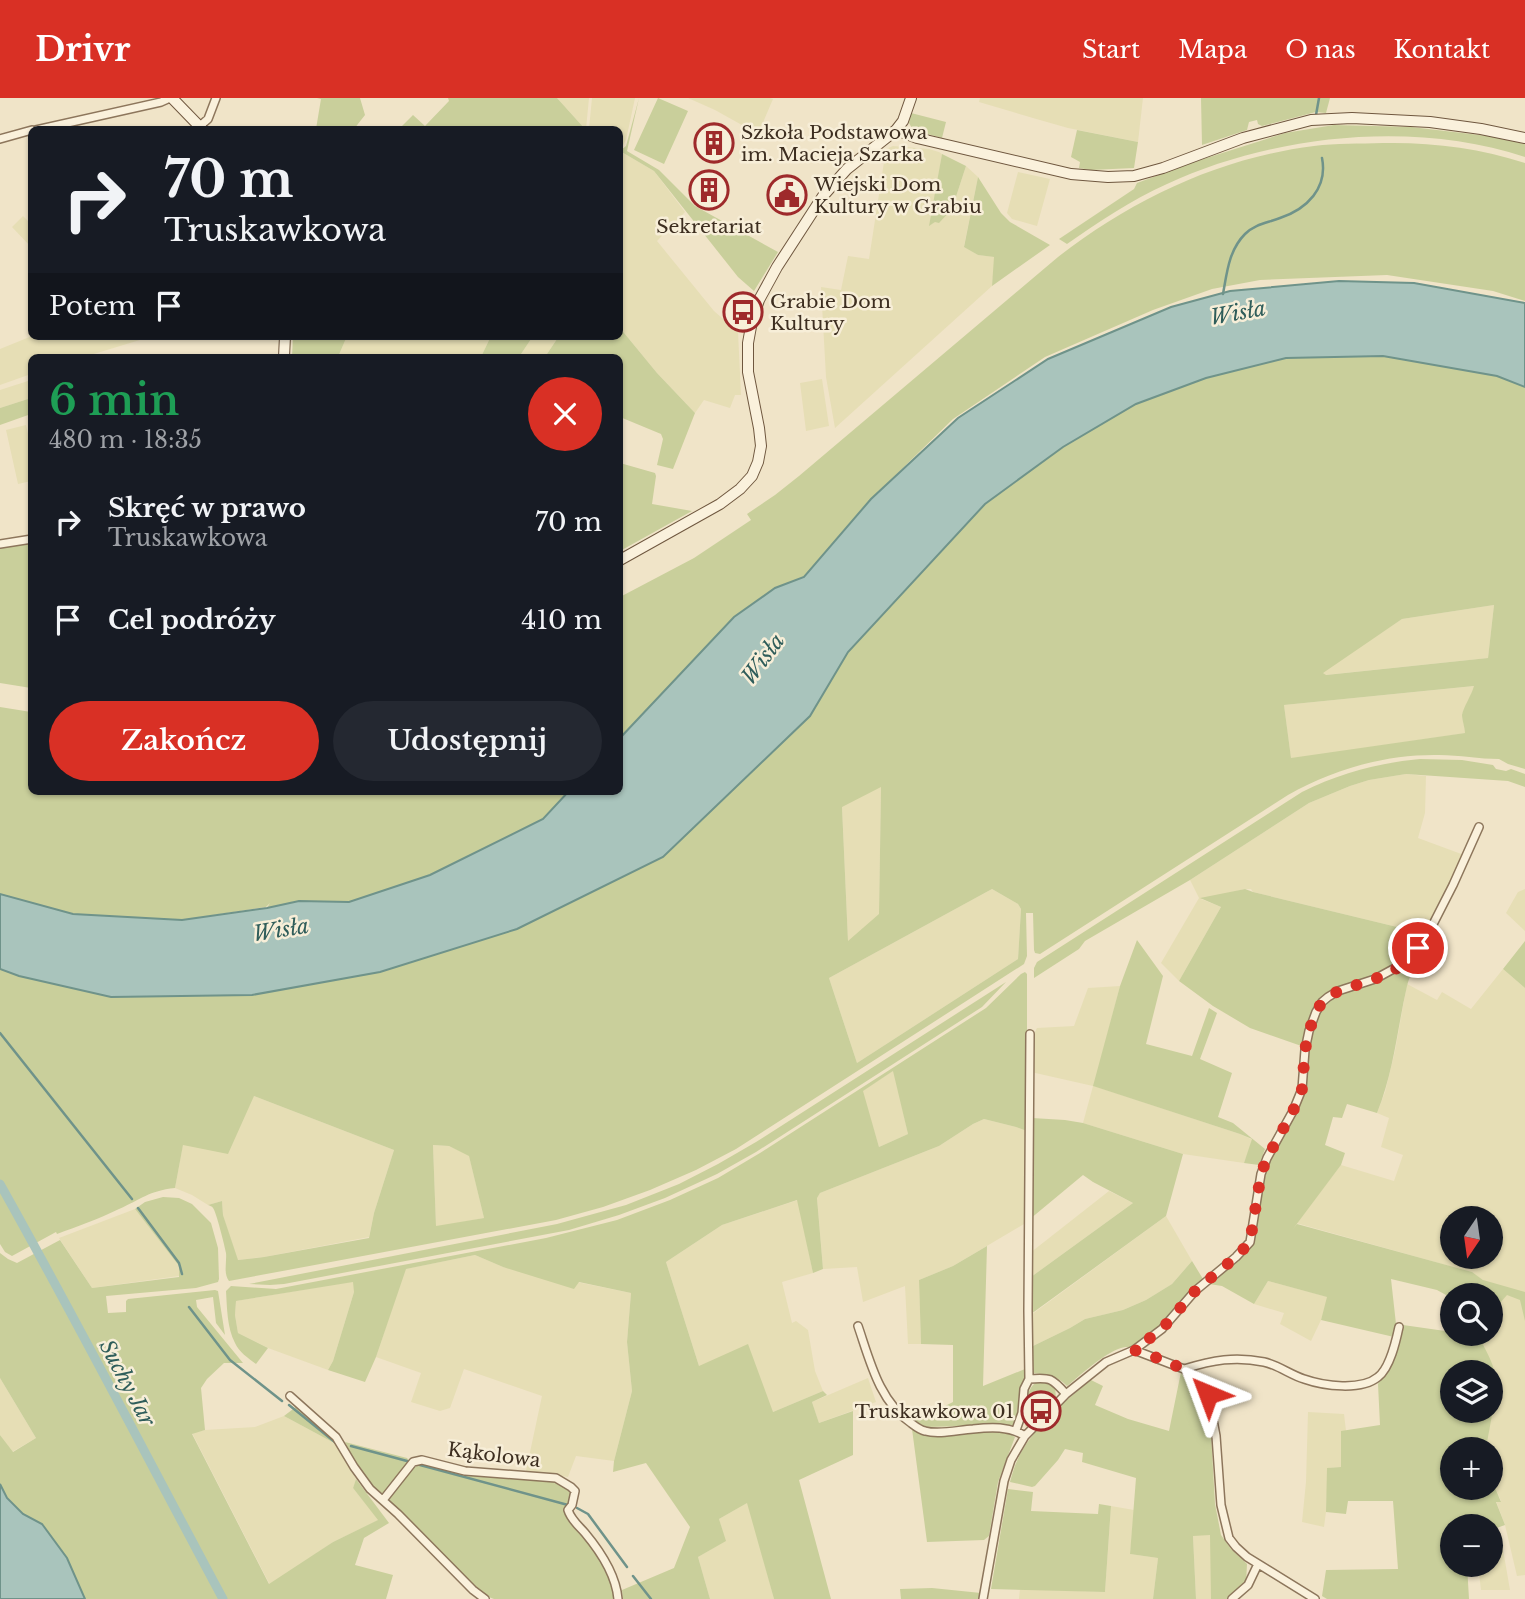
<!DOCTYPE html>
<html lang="pl">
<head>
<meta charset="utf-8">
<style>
  body { margin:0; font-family:"Libre Baskerville",serif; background:#242831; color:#f1f3f6; height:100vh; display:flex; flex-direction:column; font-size:26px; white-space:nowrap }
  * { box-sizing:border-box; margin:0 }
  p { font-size:23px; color:#9ea1a6 }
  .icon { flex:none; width:38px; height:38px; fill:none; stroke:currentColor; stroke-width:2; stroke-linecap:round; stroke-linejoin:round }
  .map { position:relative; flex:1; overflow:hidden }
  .details { position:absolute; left:28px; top:256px; width:595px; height:441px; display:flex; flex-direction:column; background:#171b24; border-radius:10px; box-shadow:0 2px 5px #0004 }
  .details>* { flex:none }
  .banner { position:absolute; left:28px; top:28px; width:595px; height:214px; border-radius:10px; box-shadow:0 2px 5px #0004; background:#171b24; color:#f1f3f6; overflow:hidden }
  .needle { width:46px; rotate:193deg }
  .tools { position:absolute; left:1440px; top:1108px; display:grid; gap:14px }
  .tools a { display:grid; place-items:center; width:63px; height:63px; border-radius:50%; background:#171b24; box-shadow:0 2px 5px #0004; font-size:35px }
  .pin { position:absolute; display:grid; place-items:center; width:60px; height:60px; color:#fff; margin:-30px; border:4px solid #fff; border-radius:50%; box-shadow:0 2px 7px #0007 }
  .me { position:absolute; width:77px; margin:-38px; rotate:316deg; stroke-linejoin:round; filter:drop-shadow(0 0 5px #0008) }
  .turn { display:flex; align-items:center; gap:24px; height:147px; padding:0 21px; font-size:32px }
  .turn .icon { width:91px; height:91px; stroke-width:2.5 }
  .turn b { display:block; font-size:49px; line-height:60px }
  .then { display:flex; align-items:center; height:66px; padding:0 21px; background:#0003; gap:14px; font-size:26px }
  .round { display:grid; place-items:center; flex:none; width:74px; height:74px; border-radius:37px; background:#242831 }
  .head { display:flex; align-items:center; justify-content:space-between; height:119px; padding:0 21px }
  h1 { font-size:42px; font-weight:600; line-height:52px; color:#1e9e55 }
  .action { display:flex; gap:14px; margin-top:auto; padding:14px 21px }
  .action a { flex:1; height:80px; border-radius:42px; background:#d93025; color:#fff; font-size:28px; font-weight:600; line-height:80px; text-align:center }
  .action a+a { background:#242831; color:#f1f3f6 }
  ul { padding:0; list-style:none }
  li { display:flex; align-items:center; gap:21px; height:98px; padding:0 21px }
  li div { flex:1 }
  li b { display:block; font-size:26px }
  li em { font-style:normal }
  header { display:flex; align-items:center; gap:42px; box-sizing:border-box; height:98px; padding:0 35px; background:#d93025; color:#fff }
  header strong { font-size:33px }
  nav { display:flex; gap:38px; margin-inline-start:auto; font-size:24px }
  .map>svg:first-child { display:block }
</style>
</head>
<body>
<header>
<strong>Drivr</strong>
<nav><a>Start</a><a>Mapa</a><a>O nas</a><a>Kontakt</a></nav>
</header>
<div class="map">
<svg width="1525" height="1501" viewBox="0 0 1525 1501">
  <rect width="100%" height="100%" fill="#f0e4c8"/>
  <path fill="#e6deb5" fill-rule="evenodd" d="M557,0H589L586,31H585Z
    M592,0H635L626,42L622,49H620V32L589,31Z
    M688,0H770L773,1L758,36L715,12Z
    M980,0H1143L1138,44L1068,30L1033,20L979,4Z
    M893,48L929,51L939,54L942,56L930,127L952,111L966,68L978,79L964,148L978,157L995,159L992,188L835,330L826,279L821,189L841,192L848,158L869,161L886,51Z
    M620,53L654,73L685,114L657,143L714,213L738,234L741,297H735L730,310L704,302L695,315L657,275L620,230Z
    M1018,74L1050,81L1037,128L1012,121L1007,115Z
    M23,118L31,126V149L12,129Z
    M32,238H144L143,241L84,259H32L31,276L0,287V251Z
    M347,238H491L481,259H338Z
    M533,238H559L545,259H519Z
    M822,281L829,328L806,333L800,285Z
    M31,282V300L0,310V292Z
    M26,327L31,349V383L18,386L6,332Z
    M1494,507L1488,560L1325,577L1322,574L1402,521Z
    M1475,588L1463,614L1462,619L1466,635L1291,661L1284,607Z
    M1406,676L1426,678L1425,715L1418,740L1464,757L1426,836L1253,794L1251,791H1245L1201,801L1221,809L1179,883L1161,865L1199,800L1190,782L1309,705L1350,688L1369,682Z
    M881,688L879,817L848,844L842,708Z
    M992,791L1018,806L1021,811L1018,861L857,965L829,880Z
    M1525,791V833L1506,815L1518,794Z
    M1503,871L1525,890V1477L1517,1478L1505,1427L1496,1403H1501L1491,1380V1351H1486L1493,1305L1495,1274L1478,1236H1491V1197L1483,1182L1471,1174L1296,1125L1341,1067L1394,1083L1403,1057L1381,1049L1389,1020L1377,1015L1385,994L1395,953L1407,886L1437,902L1442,894L1471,911ZM1452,1120H1491V1158H1452Z
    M1120,888L1094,988L1240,1036L1253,1042L1244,1065L1183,1056L1083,1025L1093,988L1031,974L1032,940L1037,930L1074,928L1088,890Z
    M894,972L908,1036L879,1049L862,993Z
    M254,998L394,1052L374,1115L369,1139L264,1159L237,1162L223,1117L222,1103L208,1107L192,1097L175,1090L183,1046Z
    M984,1021L1016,1029L1027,1033L1024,1126L953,1168L919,1182L921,1246H908L905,1188L863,1204L857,1169L823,1171L817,1099L820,1095L939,1048L973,1026Z
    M433,1047L449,1048L469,1057L484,1120L436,1129Z
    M1109,1093L1133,1105L1031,1179L1030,1155Z
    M798,1102L813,1175L782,1184L792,1225L796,1223L808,1232L815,1273L823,1293L773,1314L699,1268L666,1164L722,1127Z
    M135,1111L179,1168V1178L92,1190L59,1140Z
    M1166,1118L1192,1163L1172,1186L1146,1202L1123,1212L1085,1221L1070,1230L1033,1248L1031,1217Z
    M475,1157L503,1169L631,1195L627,1244L632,1293L614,1363L576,1358L568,1379L526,1373L542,1298L464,1271L450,1310L440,1313L411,1304L421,1275L376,1259L405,1171Z
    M354,1183V1194L333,1263L328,1272L268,1250L238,1235L235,1217L236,1203Z
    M1268,1183L1328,1199L1321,1222L1311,1243L1280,1226L1284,1215L1254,1206Z
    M0,1280L36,1340L12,1354L0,1337Z
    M868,1280L876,1304L819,1325L812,1304Z
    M1308,1314L1344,1316L1346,1333H1341V1369L1328,1370L1326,1414L1324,1429L1302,1424L1306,1384Z
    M284,1318L336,1346L356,1381L353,1390L379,1422L333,1444L270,1487L192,1335L205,1332L255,1329Z
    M748,1404L774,1501H710L698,1459L725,1443L719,1421Z
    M1111,1408L1134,1412L1130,1456L1158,1460L1153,1501H1019L1020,1491L1105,1494Z
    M1193,1437H1211V1501H1196Z
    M1501,1440L1510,1492H1481L1478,1467L1491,1466V1442Z"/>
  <path fill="#c9cf9b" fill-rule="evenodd" d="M317,0H360L365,17L354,31H316L321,1Z
    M448,0H557L585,31H399L413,17L425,28L449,3Z
    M639,0L627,53L659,72L695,108L778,154L754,193L738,179L654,73L620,53L626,48Z
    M658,0L688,13L664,66L634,52Z
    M1201,0H1330L1326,15L1316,14L1262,28L1258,26L1257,22L1249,24L1247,32L1202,47Z
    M911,15L946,24L942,40L913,32L909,25Z
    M1334,27L1411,29L1488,38L1525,46V59C1413,22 1273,37 1167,86C1131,102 1099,124 1067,146L1059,141L1134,91L1137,85L1197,63L1285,35Z
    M1077,32L1138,44L1134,70L1091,72L1079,70L1080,64L1071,59Z
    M1383,45C1431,44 1479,50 1525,65V203L1493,193L1387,177L1260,182L1212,191L1153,212L1045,259L953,321L871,401L804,480L775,490L734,519L620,640V499L694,460L751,422L747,416L775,397L799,378L1058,159C1133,101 1219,60 1314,48C1336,45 1360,46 1383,45Z
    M942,56L966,68L952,111L939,125L935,124L929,128Z
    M978,79L1001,115L1010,124L1050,147L992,188L994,159L978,157L964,149Z
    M620,230L657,275L695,315L673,371L657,367L663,341L661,336L620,319V259H545L559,238H620Z
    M293,238H347L338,259H292Z
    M491,238H533L519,259H481Z
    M1383,258L1497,278L1525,289V671L1508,666L1499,661C1479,661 1460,657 1439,657C1386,656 1334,671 1288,697L1040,856L1035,855L1034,852L1033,815H1026L1027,858L1024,866L736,1051L696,1072L650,1092L603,1109L556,1122L229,1183C223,1175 227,1164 226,1155C225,1149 216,1113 213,1110C212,1108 210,1108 208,1107L222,1103L223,1117L238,1162L264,1159L369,1140L374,1115L394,1052L254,998L228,1056L183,1047L175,1090C148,1093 142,1101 119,1111C99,1121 78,1128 57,1136L56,1134L12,1158L5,1154L0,1146V871L19,878L111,899L252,897L380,874L517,831L810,618L848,554L947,446L985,406L1063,349L1136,306L1206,280L1286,260ZM1494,507L1488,560L1326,577L1323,575L1402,521ZM1474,588C1472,596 1463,610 1462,617C1462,622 1465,630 1465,635L1291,660L1284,607ZM881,689L879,816L848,843L842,709ZM992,791L1018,806L1021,811L1018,861L857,965L829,880ZM433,1047L449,1048L469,1058L484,1120L436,1128Z
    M31,300V316L0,327V310Z
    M620,365L655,375L656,378L652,406L692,413L620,453Z
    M31,444V590L0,585V450Z
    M0,609L31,614L32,693H569L543,721L430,777L349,804L299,803L267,810L270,805L266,809L182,822L73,816L0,796Z
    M1420,661L1462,662L1493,667L1496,671L1506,673L1511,671L1525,676V689L1508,683L1406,676L1369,682L1350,688L1309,705L1190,782L1085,843L1079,851L1034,880V870L1037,864L1302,694C1340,675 1378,665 1420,661Z
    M1245,791L1253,794L1426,836L1412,852C1417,870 1411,872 1407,888C1397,932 1394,973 1377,1015L1347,1006L1342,1020L1333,1019L1325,1047L1345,1055L1341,1067L1293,1131L1297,1126L1472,1174L1483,1182L1525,1194V1223L1520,1202L1507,1197L1500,1205H1491V1197H1452V1209L1446,1197L1437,1192L1391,1181L1396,1226L1394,1239L1321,1222L1327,1199L1268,1183L1254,1206L1222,1188L1209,1186L1227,1171L1252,1144L1268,1065L1306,986L1307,961L1310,951L1250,930L1213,908L1179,883L1221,809L1200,800Z
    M1137,842L1163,878L1146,946L1192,958L1209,910L1217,915L1200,961L1232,975L1218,1019L1233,1025L1265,1051L1259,1067L1244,1065L1252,1041L1240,1036L1093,988L1120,888Z
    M1525,843V890L1503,871Z
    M1025,874L1027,876V1033L1016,1029L984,1021L973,1026L939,1048L820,1095L817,1100L823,1171L813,1175L797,1102L722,1127L666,1164L699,1268L748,1246L773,1314L823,1293L827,1297L812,1304L819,1325L853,1313V1357L799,1382L831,1501H774L747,1405L719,1421L726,1443L698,1459L710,1501H623L622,1492L674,1470L690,1429L646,1365L613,1374L614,1363L632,1293L627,1244L631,1195L579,1184L574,1191L503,1169L475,1157L406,1171L376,1259L365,1284L328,1272L333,1263L354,1194L353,1184L236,1203L235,1217L238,1235L268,1250L256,1266C248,1260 239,1254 235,1245C227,1230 227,1209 226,1193L231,1188L276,1191L546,1140L617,1122L670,1102L718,1080L760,1055L986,910L1021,876ZM893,973L908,1036L879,1049L863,993Z
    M1006,884L982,909L756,1054L717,1076L665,1100L619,1117L569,1132L284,1186L270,1187L249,1186L557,1126L626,1107L679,1086L718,1066L756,1044Z
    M1032,1020L1065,1022L1083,1025L1183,1056L1166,1118L1031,1216V1179L1133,1105L1093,1084L1083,1077L1030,1121Z
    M163,1099L179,1100L192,1106L211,1125L218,1150L219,1181L218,1184L196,1190L106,1198L108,1215L126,1214V1203L128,1201L215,1192L218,1193L225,1237L216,1225L213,1199L196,1202L197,1209L243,1265H224L207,1281L201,1290L205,1332L192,1336L269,1486L333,1444L378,1422L353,1390L356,1381L389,1425L364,1440L355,1467L393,1477L386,1501H85L67,1460L42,1426L23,1416L7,1400L0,1386V1337L13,1354L36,1340L0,1280V1155L8,1161L17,1165L60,1142L92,1190L179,1179V1168L135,1111L145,1104Z
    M987,1148L983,1288L1025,1271C1026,1280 1023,1282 1021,1289C1018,1301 1018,1314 1015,1327L924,1329L915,1323L953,1304V1247L921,1246L919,1182L953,1168Z
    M1192,1163L1203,1181C1183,1202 1161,1232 1137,1247C1131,1250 1127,1248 1121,1250C1103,1256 1082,1276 1067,1288C1056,1277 1047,1276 1032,1275L1033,1248L1070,1230L1085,1221L1123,1212L1146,1202L1172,1186Z
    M1403,1227L1452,1234V1236H1478C1483,1248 1491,1260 1494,1272C1499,1287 1489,1333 1486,1351H1452V1390H1491V1380L1501,1404H1496L1505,1427L1491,1432V1428H1452V1466L1467,1467L1469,1501H1327L1322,1498L1326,1472L1398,1471L1393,1403H1348L1346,1416L1326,1414L1327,1370L1341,1369V1333L1380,1327L1378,1286L1396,1253ZM1452,1274H1491V1312H1452Z
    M1181,1274L1186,1284L1202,1298L1211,1336L1215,1406L1221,1437L1231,1451L1247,1466L1246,1486L1229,1501H1211L1210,1437L1193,1438L1196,1501H1153L1158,1460L1130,1456L1136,1380L1082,1364L1083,1355L1065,1351L1058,1362L1035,1388L1032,1389L1010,1384C1012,1377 1014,1369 1017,1363C1030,1332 1065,1303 1091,1282L1103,1288L1095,1307L1128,1321L1169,1333Z
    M1039,1283H1046L1055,1289L1056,1300L1044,1312L1039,1308L1036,1310L1039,1314L1038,1316L1039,1317L1026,1329L1025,1326C1026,1312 1024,1289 1039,1283Z
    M297,1308L337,1343L336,1346L284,1318Z
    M912,1331C919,1333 927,1336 934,1337C959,1341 992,1323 1015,1339L998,1384L989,1438L984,1442L927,1444Z
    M345,1344L407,1360L410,1364L385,1396C364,1389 354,1363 345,1344Z
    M423,1366L559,1383L574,1394L572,1401L566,1412C569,1431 573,1425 584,1438C598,1454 614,1479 615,1501H494L486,1498L388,1403L412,1370Z
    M1008,1391L1033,1394L1031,1413L1098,1416L1099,1406L1111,1408L1105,1494L991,1491Z
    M932,1490L981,1495L980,1501H901L900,1491Z"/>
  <path fill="#a9c4bc" stroke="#6f938a" stroke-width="2" d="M1339,183L1414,185L1525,205V289L1497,278L1383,258L1286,260L1206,280L1136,306L1063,349L985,406L848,554L810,618L663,759L517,831L380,874L252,897L111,899L19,878L0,871V796L73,816L182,822L267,810L299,803L349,804L430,777L543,721L569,693H620V640L734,519L775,490L804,479L871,401L958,320L1048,261L1171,209L1230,193Z
    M0,1386L7,1400L23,1416L42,1426L67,1460L85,1501H0Z"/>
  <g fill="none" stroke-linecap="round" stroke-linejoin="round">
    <path stroke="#6f938a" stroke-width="2.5" d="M1316,17L1319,0
      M1223,196C1227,174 1229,152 1245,136C1255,126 1267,125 1280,120C1307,111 1328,90 1322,60
      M0,935L132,1101
      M138,1110L179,1165L182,1176
      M189,1209L230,1262L282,1303
      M289,1307L336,1345
      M351,1348L407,1363
      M420,1367L568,1407
      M577,1410L588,1416L627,1469
      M633,1478L651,1501"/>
    <path stroke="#a9c4bc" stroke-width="9" d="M0,1086C77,1223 149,1363 223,1501"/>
    <g stroke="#8d765c" stroke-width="10">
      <path id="street" d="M200,28L208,21L216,0
        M36,32L161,4L170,0
        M0,41L32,32
        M0,446L32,441
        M858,1228C870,1263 879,1303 911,1325C915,1328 920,1332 925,1333C939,1337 958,1332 973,1331C991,1329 1009,1328 1025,1338
        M1134,1252L1184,1271L1202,1287L1208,1296L1216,1338L1221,1407L1229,1440L1236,1449L1247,1459L1315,1501
        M1184,1271C1213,1262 1235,1258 1264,1264C1278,1267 1291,1277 1304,1281C1324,1288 1361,1293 1378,1279C1390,1270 1396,1243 1399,1229
        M1029,1281L1028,1213L1030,936
        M290,1298L336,1339L354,1369L370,1391L398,1416L473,1492L485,1501
        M1016,1332L1022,1315L1024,1291L1029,1281C1050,1279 1052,1280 1066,1296
        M383,1402L413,1364L422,1362L465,1373L556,1380L571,1389L575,1393L572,1407L568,1412C571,1422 579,1428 585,1435C600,1453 616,1477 618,1501
        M983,1501L1004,1383L1011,1362L1025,1338L1066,1296L1106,1264L1134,1252L1162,1231L1195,1193L1236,1159L1250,1144L1261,1076L1267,1060L1293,1013L1302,991L1305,952L1309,933L1316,914L1322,904L1328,899L1338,893L1375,881L1408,863L1427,838L1453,787L1479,729
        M1232,1501L1248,1487L1258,1466"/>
    </g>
    <g stroke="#6f573f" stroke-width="12">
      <path id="secondary" d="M172,0L203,32
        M896,32L917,40L1071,76L1108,79L1134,78L1163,70L1243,40L1311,22L1352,20L1430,24L1481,31L1525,40
        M284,259L285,238
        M620,462L720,406L740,391L752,378L758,364L761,348L759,330L748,274V245L752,223L759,202L777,169L823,98L847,71L896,32L903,23L911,0"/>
    </g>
    <use href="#street" stroke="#faf1dc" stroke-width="7"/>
    <use href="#secondary" stroke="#faf1dc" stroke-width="10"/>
  </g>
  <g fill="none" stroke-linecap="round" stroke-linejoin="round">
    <path stroke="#d93025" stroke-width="12" stroke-dasharray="0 21.6" d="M1208,1296C1192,1269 1162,1262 1134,1252L1162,1231L1195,1193L1236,1159L1250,1144L1261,1076L1267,1060L1293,1013L1302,991L1305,952L1309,933L1316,914L1322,904L1338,893L1375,881L1394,872L1408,863L1418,850"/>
  </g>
  <defs>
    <g id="building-ring" transform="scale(2.0125)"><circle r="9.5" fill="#f7eed8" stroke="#9e2a2b" stroke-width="1.5"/><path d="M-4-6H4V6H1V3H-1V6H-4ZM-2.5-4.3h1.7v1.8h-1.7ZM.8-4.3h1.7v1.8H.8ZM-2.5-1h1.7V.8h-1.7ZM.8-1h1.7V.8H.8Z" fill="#9e2a2b"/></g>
    <g id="civic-ring" transform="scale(2.0125)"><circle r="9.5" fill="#f7eed8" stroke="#9e2a2b" stroke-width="1.5"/><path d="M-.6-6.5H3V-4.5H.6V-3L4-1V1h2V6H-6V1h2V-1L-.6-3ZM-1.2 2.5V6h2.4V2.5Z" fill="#9e2a2b"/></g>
    <g id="bus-ring" transform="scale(2.0125)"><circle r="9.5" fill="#f7eed8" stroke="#9e2a2b" stroke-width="1.5"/><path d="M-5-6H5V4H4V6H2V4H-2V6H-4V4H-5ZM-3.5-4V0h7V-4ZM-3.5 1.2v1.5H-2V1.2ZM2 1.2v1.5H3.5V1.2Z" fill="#9e2a2b"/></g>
  </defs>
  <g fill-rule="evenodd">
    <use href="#building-ring" x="714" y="45"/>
    <use href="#building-ring" x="709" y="92"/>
    <use href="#civic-ring" x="787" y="97"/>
    <use href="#bus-ring" x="743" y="214"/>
    <use href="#bus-ring" x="1041" y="1313"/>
  </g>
  <g text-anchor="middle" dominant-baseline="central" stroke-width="5" stroke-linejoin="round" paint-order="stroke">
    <g font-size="19" fill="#3d2e20" stroke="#f7eed8" text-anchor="start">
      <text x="741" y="34">Szkoła Podstawowa<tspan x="741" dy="22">im. Macieja Szarka</tspan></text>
      <text x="814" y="86">Wiejski Dom<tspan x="814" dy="22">Kultury w Grabiu</tspan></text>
      <text x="709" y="128" text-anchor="middle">Sekretariat</text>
      <text x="770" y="203">Grabie Dom<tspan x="770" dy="22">Kultury</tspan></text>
      <text x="1014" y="1313" text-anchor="end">Truskawkowa 01</text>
    </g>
    <g font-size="19" fill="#3d2e20" stroke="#f7eed8">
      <text transform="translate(494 1357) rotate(7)">Kąkolowa</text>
    </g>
    <g font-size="21" font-style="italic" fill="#2f5d5a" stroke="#f7eed8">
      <text transform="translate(1238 215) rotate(-10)">Wisła</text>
      <text transform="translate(763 561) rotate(-53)">Wisła</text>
      <text transform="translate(281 832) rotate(-9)">Wisła</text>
      <text transform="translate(127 1285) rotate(62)">Suchy Jar</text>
    </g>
  </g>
</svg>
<div class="tools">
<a><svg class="needle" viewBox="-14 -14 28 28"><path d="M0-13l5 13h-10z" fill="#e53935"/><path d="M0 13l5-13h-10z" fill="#9ea1a6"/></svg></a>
<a><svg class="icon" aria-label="search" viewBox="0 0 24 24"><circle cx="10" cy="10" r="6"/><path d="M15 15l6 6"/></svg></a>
<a><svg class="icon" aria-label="layers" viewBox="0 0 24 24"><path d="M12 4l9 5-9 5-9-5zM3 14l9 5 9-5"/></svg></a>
<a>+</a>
<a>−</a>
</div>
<div class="pin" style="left:1418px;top:850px;background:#d93025"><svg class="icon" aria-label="arrive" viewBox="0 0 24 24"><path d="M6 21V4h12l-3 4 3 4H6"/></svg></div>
<svg class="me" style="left:1208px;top:1296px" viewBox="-20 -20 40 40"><path d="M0-17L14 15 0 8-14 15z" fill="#d93025" stroke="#fff" stroke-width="4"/></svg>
<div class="banner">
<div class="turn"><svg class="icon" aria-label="right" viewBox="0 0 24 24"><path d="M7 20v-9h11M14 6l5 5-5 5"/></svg><div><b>70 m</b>Truskawkowa</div></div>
<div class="then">Potem<svg class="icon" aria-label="arrive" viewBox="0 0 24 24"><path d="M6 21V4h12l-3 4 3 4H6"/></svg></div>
</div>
<section class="details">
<div class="head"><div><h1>6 min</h1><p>480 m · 18:35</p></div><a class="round" style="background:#d93025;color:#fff"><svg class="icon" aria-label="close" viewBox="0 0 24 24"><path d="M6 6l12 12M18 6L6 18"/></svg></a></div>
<ul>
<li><svg class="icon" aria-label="right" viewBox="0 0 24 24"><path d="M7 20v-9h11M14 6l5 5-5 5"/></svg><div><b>Skręć w prawo</b><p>Truskawkowa</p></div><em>70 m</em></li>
<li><svg class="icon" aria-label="arrive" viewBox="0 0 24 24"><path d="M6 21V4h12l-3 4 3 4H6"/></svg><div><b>Cel podróży</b></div><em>410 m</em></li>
</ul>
<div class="action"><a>Zakończ</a><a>Udostępnij</a></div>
</section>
</div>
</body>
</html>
